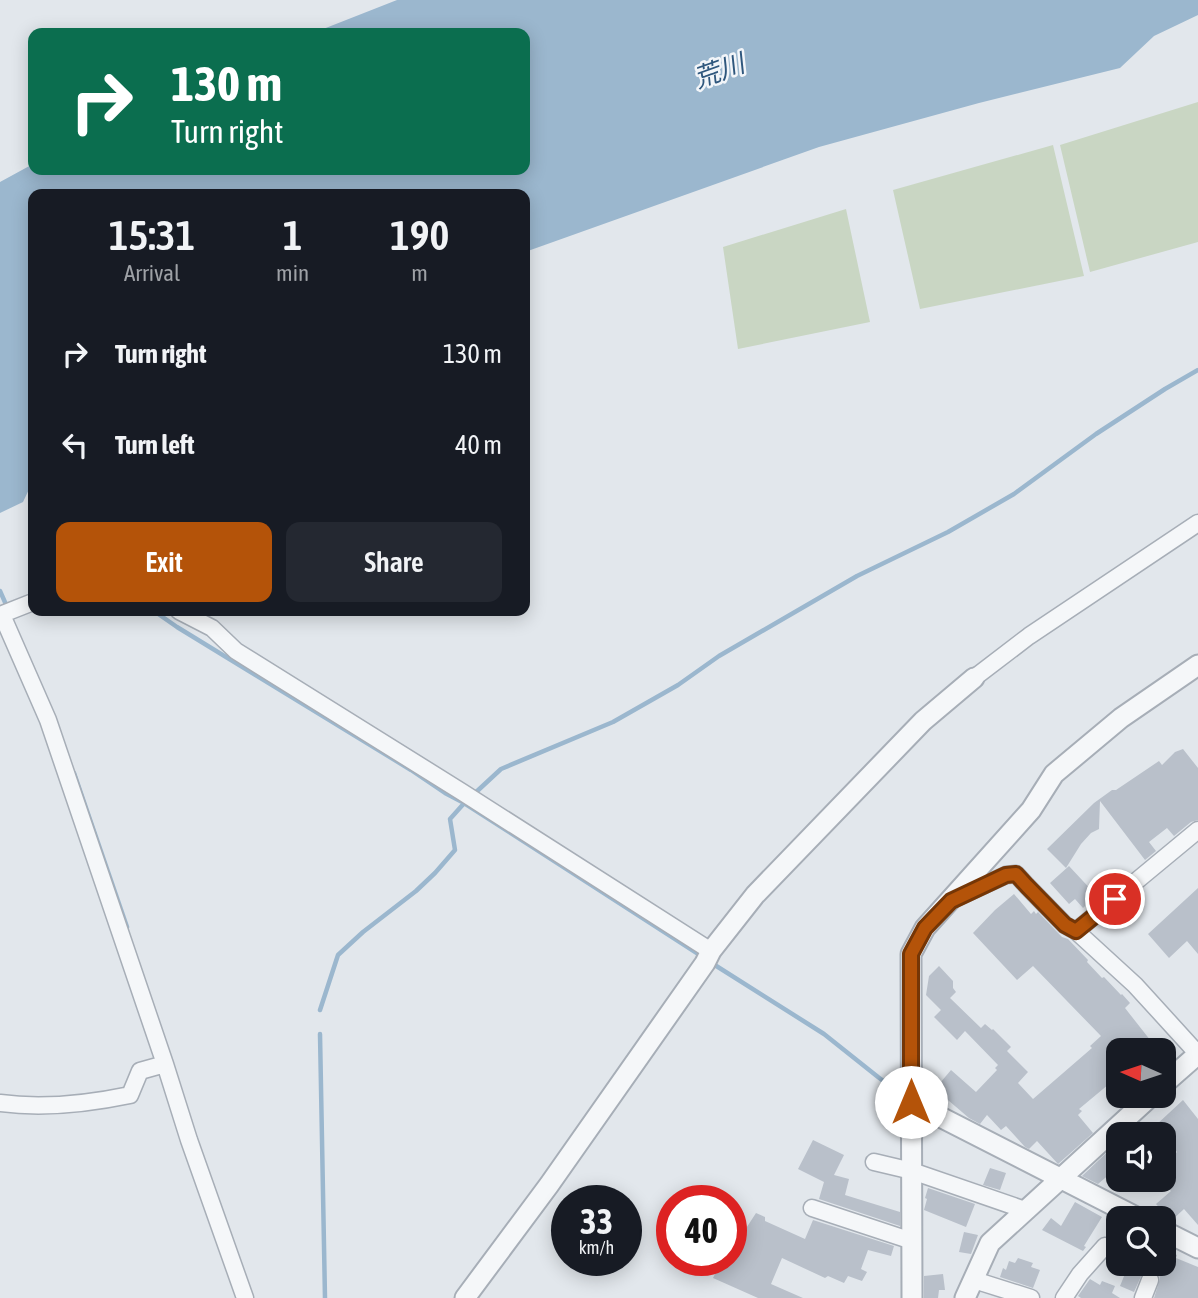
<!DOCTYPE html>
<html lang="en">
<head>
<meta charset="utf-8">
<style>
  body { margin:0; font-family:"Asap Condensed","Noto Sans JP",sans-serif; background:#242831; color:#f1f3f6; height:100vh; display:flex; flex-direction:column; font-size:26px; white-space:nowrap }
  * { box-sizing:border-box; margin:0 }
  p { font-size:23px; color:#9ea1a6 }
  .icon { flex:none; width:38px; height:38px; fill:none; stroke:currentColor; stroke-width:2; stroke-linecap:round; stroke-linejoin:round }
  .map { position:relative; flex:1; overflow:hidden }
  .panel { position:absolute; left:28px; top:189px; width:502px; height:427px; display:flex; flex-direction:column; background:#171b24; border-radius:14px; box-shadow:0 4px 18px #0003 }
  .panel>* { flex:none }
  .top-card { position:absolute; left:28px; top:28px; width:502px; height:147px; border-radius:14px; box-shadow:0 4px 18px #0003; background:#0b6e4f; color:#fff; overflow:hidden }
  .needle { width:46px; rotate:273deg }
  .buttons { position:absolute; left:1106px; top:1038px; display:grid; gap:14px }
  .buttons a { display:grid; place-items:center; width:70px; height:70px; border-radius:14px; background:#171b24; box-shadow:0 4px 18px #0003; font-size:35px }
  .speed { position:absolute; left:551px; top:1185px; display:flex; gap:14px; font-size:35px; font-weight:700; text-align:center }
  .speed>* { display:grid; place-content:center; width:91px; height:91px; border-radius:50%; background:#171b24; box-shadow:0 4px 18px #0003; line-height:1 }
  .speed small { font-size:18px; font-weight:400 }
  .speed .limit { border:10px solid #d22; background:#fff; color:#111 }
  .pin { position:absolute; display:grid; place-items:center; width:60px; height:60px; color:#fff; margin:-30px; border:4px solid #fff; border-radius:50%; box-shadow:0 2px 7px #0007 }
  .me { position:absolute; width:77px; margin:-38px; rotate:0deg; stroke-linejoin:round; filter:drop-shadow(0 0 5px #0008) }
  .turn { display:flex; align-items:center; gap:24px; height:147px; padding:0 28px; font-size:32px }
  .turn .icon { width:91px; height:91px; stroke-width:2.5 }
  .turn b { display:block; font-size:49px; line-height:60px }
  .eta { display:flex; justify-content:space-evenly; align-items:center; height:119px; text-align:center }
  .eta b { font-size:42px; font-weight:600; line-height:49px }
  .action { display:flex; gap:14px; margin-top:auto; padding:14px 28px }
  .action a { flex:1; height:80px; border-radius:14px; background:#b45309; color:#fff; font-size:28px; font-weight:600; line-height:80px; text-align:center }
  .action a+a { background:#242831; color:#f1f3f6 }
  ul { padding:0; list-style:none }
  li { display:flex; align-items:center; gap:21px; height:91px; padding:0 28px }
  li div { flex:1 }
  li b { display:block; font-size:26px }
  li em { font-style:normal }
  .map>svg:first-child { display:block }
</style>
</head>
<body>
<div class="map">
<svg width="1198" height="1298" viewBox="0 0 1198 1298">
  <rect width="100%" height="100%" fill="#e2e7ec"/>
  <path fill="#c9d6c3" d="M1198,102V242L1090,272L1060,145Z
    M1053,145L1084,276L920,309L893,190Z
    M846,209L870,322L738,349L723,247Z"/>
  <path fill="#9bb7ce" d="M397,0H1198V15L1154,36L1120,68L979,103L819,147L525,252V194H33V481L23,502L0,513V182L33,164V170H525V33H313Z"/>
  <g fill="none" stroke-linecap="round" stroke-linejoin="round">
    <path stroke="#9bb7ce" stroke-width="4.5" d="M0,591L8,609
      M154,611L177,627L411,770L445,793L464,803L703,957
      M74,773L127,927
      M474,794L501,769L613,722L678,685L719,656L857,576L948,532L1014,494L1096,434L1165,389L1198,370
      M710,962L824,1034L878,1077L902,1095
      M320,1010L338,955L363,932L416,891L435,873L455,850L450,819L467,800
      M320,1034L325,1298"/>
  </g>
  <path fill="#b9c0ca" d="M1183,749L1198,768V820L1191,822L1174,836L1167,828L1149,842L1156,851L1145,860L1100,801L1099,829L1091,833L1081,844L1066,868L1047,849L1094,803L1112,790H1116L1159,761L1162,765L1175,752Z
    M1069,866L1096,895L1083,908L1075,899L1069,904L1050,883Z
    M1198,888V954L1187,941L1169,958L1148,934Z
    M1014,894L1031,914L1034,911L1036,914L1038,912L1062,937L1068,939L1088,960L1087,962L1102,978L1104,977L1121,995L1122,994L1130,1003L1125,1008L1158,1050H1118V1071L1107,1082L1109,1084L1079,1109L1082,1111L1078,1115L1093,1133L1058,1164L1037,1141L1029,1149L1025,1147L1006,1126L1001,1130L987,1115L980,1124L969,1118L935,1089L951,1070L976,1092L997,1070L995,1068L998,1065L965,1031L957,1040L934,1017L941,1010L926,995L929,976L939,966L953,981V988L956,992L950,998L981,1028L985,1024L992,1030L993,1029L1011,1047L1007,1051L1028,1072L1018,1083L1033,1099L1092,1048L1090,1046L1101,1036L1033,966L1017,980L973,933L995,910Z
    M1183,1100L1198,1119V1225L1184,1209L1171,1221L1156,1204L1171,1191L1164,1184V1172L1176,1161L1172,1157L1177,1152L1164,1136V1134H1162L1155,1126Z
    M813,1140L844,1155L834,1175L849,1179L845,1195L900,1212V1226L819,1199L824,1182L798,1169Z
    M1118,1142V1167L1098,1184L1082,1176Z
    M990,1168L1006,1173L1000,1190L983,1185Z
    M928,1188L975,1204L966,1227L924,1210L927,1199L925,1198Z
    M1075,1202L1102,1217L1084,1246L1086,1247L1083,1251L1042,1230L1051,1218L1061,1226Z
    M756,1213L765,1217V1221L805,1239L813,1220L894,1246L891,1256L868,1250L861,1269L867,1272L862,1281L848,1276L844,1283L828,1276L825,1278L782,1258L771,1284L803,1298H758L713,1278L722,1260H732V1250Z
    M964,1232L978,1235L971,1254L959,1252Z
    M1164,1248L1177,1255L1176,1258L1198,1267V1298H1154L1160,1279L1159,1274L1153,1270H1148L1143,1272L1134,1292L1120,1286L1129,1264H1164Z
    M1018,1258L1033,1263L1031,1267L1040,1270L1033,1288L1000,1277L1003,1268L1006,1270L1009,1261L1015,1263Z
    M943,1274L945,1290H939L938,1298H924V1276Z
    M1090,1279L1100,1285L1102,1281L1115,1286L1112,1293L1120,1298H1081L1078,1296Z"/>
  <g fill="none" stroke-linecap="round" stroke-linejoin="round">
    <g stroke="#a7aeb7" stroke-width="19">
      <path id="minor" d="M179,611L212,628L236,651L462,792L711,951
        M0,615L33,602
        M2,615L48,720L165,1064L189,1140L245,1298
        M974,678L1029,636L1198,523
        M952,900L1006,875L1016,874L1027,886L1065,925L1076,931L1135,985L1198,1054
        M1076,931L1198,830
        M0,1103C43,1109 87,1104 130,1095L140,1071L165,1064
        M874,1162L912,1171L1025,1210
        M812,1208L912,1241
        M974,1280L1031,1298
        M1064,1298L1080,1274L1105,1246
        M1143,1298L1150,1280"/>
    </g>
    <g stroke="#a7aeb7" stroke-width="23">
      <path id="tertiary" d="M1164,1084L1198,1054
        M911,1102L1138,1218
        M1164,1231L1198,1248
        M465,1298L549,1185L705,963L711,951L755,895L923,721L974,678
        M912,1298L911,954L925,928L1031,810L1054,774L1121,718L1198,665
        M965,1298L990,1243L1151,1096"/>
    </g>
    <use href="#minor" stroke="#f5f7f9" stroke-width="16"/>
    <use href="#tertiary" stroke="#f5f7f9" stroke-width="19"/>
  </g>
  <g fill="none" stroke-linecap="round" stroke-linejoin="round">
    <g stroke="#753606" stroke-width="18">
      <path id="route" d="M911,1102V954L925,928L951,901L1006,875L1016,874L1027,886L1065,925L1076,931L1115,899"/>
    </g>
    <use href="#route" stroke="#b45309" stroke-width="12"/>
  </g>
  <g text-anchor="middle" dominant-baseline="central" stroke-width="5" stroke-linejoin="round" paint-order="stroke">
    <g font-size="26" font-style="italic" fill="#2f577d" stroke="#f2f5f9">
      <text transform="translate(719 71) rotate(-20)">荒川</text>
    </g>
  </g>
</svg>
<div class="buttons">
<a><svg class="needle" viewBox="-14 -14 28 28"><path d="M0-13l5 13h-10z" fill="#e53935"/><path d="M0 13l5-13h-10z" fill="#9ea1a6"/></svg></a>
<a><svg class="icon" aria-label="sound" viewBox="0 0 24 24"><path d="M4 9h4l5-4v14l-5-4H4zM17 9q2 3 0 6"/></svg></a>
<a><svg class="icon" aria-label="search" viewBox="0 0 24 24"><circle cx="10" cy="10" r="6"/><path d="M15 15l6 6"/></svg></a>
</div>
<div class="speed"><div>33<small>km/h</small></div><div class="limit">40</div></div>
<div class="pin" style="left:1115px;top:899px;background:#d93025"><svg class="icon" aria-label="arrive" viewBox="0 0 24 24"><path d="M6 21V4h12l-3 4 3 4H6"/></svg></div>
<svg class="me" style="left:911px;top:1102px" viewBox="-20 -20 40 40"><circle r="19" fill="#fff"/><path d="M0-13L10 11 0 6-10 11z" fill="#b45309"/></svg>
<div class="top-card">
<div class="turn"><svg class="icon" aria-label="right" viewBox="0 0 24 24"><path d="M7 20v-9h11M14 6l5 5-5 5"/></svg><div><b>130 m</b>Turn right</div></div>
</div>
<section class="panel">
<div class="eta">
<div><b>15:31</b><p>Arrival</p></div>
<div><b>1</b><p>min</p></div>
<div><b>190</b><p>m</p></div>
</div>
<ul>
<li><svg class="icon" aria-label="right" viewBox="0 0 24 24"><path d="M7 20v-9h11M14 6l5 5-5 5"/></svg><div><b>Turn right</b></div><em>130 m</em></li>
<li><svg class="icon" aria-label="left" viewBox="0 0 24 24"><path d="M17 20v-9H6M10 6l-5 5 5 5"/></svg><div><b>Turn left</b></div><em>40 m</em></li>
</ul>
<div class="action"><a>Exit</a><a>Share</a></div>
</section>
</div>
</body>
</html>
